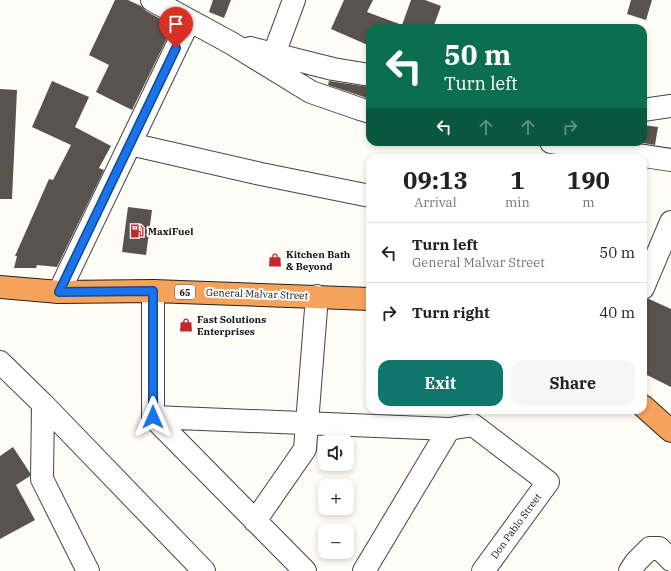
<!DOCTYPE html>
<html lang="en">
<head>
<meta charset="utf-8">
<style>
  body { margin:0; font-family:"IBM Plex Serif",serif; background:#f6f6f6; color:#202124; height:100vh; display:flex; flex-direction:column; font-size:15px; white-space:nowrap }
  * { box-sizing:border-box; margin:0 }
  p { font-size:13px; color:#757577 }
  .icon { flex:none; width:22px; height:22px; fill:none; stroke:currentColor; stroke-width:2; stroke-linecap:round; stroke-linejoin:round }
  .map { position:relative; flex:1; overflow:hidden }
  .sheet { position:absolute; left:366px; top:154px; width:281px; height:260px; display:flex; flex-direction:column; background:#fff; border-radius:12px; box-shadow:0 2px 6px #0003 }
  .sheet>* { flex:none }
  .banner { position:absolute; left:366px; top:24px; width:281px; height:122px; border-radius:12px; box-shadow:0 2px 6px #0003; background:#0b6e4f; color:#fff; overflow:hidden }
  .controls { position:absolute; left:318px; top:435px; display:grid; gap:8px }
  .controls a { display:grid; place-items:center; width:36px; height:36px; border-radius:8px; background:#fff; box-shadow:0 2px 6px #0003; font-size:20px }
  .pin { position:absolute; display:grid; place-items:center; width:34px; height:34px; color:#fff; margin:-41px -17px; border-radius:50% 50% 50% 0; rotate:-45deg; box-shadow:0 0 4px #0007 }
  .pin .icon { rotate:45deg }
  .me { position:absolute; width:44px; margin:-22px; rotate:0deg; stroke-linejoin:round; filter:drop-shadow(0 0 3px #0008) }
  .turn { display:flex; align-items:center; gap:14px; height:84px; padding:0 12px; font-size:18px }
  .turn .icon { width:52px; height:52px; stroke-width:2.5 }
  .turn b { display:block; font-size:28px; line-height:34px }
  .lanes { display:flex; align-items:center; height:38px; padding:0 12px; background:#0003; justify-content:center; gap:20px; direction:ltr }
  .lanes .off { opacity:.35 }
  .eta { display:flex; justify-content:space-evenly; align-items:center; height:68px; text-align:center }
  .eta b { font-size:24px; font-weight:700; line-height:28px }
  .action { display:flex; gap:8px; margin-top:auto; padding:8px 12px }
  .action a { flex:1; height:46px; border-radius:12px; background:#0f766e; color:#fff; font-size:16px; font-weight:700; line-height:46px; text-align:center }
  .action a+a { background:#f6f6f6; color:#202124 }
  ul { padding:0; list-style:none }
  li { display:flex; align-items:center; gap:12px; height:60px; padding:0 12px; border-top:1px solid #e0e0e0 }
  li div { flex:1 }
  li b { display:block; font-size:15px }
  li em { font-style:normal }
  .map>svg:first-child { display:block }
</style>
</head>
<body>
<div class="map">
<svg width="671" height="571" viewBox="0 0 671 571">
  <rect width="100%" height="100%" fill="#fffdf5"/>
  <path fill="#5a524d" d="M115,0H128L141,6L146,11L173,26L132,110L96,92L109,65L89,55Z
    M213,0H231L224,18L209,12Z
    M344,0H373L367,12L402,25L411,0H425L441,6L433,28H370V46L331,29Z
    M631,0H652L646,20L627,14Z
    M52,81L89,97L75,127L111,146L99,168L104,170L57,267L37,265L36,268H14L17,256H15L49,179L53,180L71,145L32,127Z
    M329,81L370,87V99L328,85Z
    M0,89L17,90L12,199H0Z
    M643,125L658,127L655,145L643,143Z
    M128,207L152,210L146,255L122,252Z
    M649,299L671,309V387L643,373V300Z
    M13,447L30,473V476L16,485L35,520L0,539V456Z"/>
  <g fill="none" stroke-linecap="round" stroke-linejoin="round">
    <g stroke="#444" stroke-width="24">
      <path id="minor" d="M152,0L231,43L311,92L360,109L370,112
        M250,48L333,69L370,75
        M274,54L294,0
        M643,110L671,106
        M551,142L671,160
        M130,144L261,174L370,196
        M643,288L671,222
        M153,291V417L305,571
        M59,292L189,21
        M0,362L43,404L204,571
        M43,404L42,479L88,571
        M153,417L449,429L473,425L548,482L483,571
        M255,521L305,449L317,296
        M364,571L449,429
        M630,571L636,562L650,548H659L671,560"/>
    </g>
    <g stroke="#222" stroke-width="24">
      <path id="highway" d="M0,287L59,292L153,291L370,299
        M643,406L671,431"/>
    </g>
    <use href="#minor" stroke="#fff" stroke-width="22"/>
    <use href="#highway" stroke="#f5a25d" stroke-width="22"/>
  </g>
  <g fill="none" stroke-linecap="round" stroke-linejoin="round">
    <g stroke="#114b97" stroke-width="10">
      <path id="route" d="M153,417V291L59,292L176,48"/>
    </g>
    <use href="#route" stroke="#1a73e8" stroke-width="7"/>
  </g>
  <defs>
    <g id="fuel-bare" transform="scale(1.08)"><path d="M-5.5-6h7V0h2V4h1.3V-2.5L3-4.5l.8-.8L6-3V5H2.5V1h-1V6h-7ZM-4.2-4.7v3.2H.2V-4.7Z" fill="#c4262e" stroke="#fff" stroke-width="2.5" paint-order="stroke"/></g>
    <g id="shop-bare" transform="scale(1.08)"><path d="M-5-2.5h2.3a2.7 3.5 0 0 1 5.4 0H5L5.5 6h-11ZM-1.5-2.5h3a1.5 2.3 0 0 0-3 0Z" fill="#c4262e" stroke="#fff" stroke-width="2.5" paint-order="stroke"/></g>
  </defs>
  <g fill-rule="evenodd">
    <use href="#fuel-bare" x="137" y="231"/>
    <use href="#shop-bare" x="275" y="260"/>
    <use href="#shop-bare" x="186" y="325"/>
  </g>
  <g text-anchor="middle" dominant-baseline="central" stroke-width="4" stroke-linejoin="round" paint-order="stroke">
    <rect fill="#fff" stroke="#585858" stroke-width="1" x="175" y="285" width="20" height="14" rx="3"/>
    <g font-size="9" font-weight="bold" fill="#111">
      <text x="185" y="292">65</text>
    </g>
    <g font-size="10" font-weight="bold" fill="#111" stroke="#fff" text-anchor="start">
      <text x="148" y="231">MaxiFuel</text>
      <text x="286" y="254">Kitchen Bath<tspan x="286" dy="12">&amp; Beyond</tspan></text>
      <text x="197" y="319">Fast Solutions<tspan x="197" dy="12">Enterprises</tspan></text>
    </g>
    <g font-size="10" fill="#111" stroke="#fff">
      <text transform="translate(257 294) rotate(2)">General Malvar Street</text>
      <text transform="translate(516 526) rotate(-54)">Don Pablo Street</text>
    </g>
  </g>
</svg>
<div class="controls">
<a><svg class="icon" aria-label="sound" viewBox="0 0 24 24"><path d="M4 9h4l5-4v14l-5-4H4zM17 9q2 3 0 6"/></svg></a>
<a>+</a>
<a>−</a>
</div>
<div class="pin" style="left:176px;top:48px;background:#d93025"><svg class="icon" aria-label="arrive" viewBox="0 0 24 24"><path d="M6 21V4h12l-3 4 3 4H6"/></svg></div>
<svg class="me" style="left:153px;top:417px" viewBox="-20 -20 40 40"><path d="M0-17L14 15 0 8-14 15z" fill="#1a73e8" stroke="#fff" stroke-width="4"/></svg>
<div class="banner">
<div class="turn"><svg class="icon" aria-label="left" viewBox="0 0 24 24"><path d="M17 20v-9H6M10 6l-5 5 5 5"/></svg><div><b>50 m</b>Turn left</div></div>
<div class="lanes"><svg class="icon" aria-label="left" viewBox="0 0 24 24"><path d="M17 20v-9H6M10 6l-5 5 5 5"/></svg><svg class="icon off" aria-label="ahead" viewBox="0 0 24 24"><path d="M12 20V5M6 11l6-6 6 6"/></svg><svg class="icon off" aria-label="ahead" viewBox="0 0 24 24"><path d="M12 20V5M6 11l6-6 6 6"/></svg><svg class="icon off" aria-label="right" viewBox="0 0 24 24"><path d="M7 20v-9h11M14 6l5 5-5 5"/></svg></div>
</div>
<section class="sheet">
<div class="eta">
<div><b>09:13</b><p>Arrival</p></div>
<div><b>1</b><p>min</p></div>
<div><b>190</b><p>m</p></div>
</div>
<ul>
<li><svg class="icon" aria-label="left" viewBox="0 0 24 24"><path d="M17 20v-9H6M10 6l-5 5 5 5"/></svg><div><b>Turn left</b><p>General Malvar Street</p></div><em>50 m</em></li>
<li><svg class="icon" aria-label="right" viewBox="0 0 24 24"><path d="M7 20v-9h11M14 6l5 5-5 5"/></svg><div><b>Turn right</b></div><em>40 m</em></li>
</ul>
<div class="action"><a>Exit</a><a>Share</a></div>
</section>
</div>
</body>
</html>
